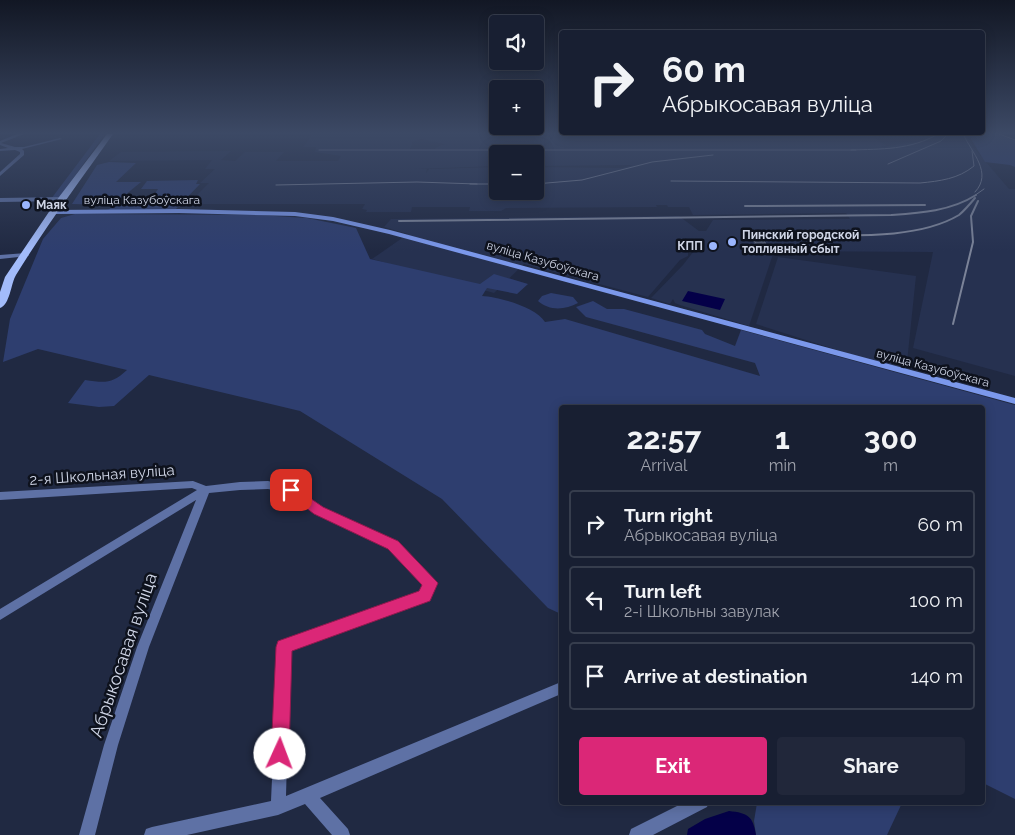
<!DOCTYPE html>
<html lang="en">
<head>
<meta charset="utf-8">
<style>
  body { margin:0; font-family:Raleway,sans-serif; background:#21273a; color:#f1f3f6; height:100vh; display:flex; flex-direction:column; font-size:19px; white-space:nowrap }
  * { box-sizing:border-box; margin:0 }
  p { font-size:16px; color:#9fa2ac }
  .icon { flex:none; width:28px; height:28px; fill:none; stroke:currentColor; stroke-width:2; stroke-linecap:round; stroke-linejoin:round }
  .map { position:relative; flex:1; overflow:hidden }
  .drawer { position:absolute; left:559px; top:405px; width:426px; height:400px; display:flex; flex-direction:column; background:#181f32; border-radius:5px; box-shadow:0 2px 12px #0003,0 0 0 1px #363d4d }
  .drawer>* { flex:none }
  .banner { position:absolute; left:559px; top:30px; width:426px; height:105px; border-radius:5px; box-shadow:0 2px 12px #0003,0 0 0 1px #363d4d; background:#181f32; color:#f1f3f6; overflow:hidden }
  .buttons { position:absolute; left:489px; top:15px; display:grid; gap:10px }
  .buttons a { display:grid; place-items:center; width:55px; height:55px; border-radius:5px; background:#181f32; box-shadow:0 2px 12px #0003,0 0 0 1px #363d4d; font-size:25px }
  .pin { position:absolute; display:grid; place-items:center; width:42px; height:42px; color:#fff; margin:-21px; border-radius:10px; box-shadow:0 2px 8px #0006 }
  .me { position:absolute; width:55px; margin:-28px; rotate:2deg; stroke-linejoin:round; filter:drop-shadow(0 0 4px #0008) }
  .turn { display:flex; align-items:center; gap:18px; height:105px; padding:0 20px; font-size:22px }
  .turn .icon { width:65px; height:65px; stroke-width:2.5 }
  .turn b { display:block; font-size:35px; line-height:42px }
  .eta { display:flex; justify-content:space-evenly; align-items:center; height:85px; text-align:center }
  .eta b { font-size:30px; font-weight:700; line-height:35px }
  .primary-button { display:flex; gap:10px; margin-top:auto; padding:10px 20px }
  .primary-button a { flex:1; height:58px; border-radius:5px; background:#db2777; color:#fff; font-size:20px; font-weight:700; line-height:58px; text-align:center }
  .primary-button a+a { background:#21273a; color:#f1f3f6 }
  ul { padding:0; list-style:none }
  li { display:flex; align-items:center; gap:15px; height:68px; margin:0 10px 8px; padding:0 10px; border:2px solid #363d4d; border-radius:5px }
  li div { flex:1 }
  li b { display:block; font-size:19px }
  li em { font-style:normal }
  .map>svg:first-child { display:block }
</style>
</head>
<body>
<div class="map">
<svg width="1015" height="835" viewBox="0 0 1015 835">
  <rect width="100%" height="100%" fill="#202942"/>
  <path fill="#263150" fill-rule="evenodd" d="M313,134H544V147L552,145L549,134H869L886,146H881L882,147L928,140L935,134H966L973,147L1009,189H1015V376L913,348L933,252L774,251L749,326L680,305L675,303L673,299L670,304L651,298L683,265L697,247L692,244L693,246L688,252V256L680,260L648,297L524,264L494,293L372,259L408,234L384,227L391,219L679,216L699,231H706L713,220L850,219L846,213L693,215L689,207H668L667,205H656L657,207L506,208L501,211H469L470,207H412L411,212H366L367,210L362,209L365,204H188L209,183H200L215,169H205L212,160L109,161L121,152L231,151L221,160L235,161L245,152H284L276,161H338L341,156L315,152L316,147H303ZM421,139L448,145H441L434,149H410L413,141ZM498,154H535V166L633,165L622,168L535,167V191H498L497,167L429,169L426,173L427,169H415L497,166Z
    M778,257L916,276L906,372L756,324Z"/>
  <path fill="#2e3e6f" d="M100,134H105L59,198L51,199Z
    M968,134H997L1015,141V167L1010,165L985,162Z
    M109,162L136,163L116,182H141L113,205L72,204L97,165Z
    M198,180L196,184H200L176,209L108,210L118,202L150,201L158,189H141L147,181Z
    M75,214L258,215L307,218L356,228L370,259L480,284L494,274L528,284L517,294L487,288L482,296C499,297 536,307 545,322L565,319L760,376L755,363L586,317L576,307L593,301L607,309H624L702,330L705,334L735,346L741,330L1015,405V799L983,783L982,408H561V614L548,608L442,499L300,411L149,375L114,406L99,407L68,403L85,380C105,383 112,384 127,370L38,349L3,362L10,319L43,239L61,218Z
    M551,293L573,297L578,303C565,310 549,311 538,301L542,296Z
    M757,803H902L887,835H756L754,821Z"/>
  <path fill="#040048" d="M688,291L725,299L720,310L682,301Z
    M729,811C748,813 753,816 756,835H687L688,829L705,819Z"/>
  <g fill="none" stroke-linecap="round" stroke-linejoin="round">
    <path fill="#5e71a5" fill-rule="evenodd" d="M17,134H24L1,143L15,147H24L60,138L62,139L22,149L24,151V155L0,176V172L20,154V152L15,150L0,151V149L8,148L0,145V141Z
      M0,198L62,197L65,199L62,201L0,202Z
      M26,253L29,255L28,256L0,259V255Z
      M193,481L206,486L240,482L268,481L295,487L323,508L397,542L434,580L436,583L428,600L290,650L286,796L561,682V694L320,798L348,829L350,835H332L305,804L278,815L187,835H144L146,829L152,827L271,801L278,647L280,643L420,593L424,584L389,548L315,514L288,493L268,489L240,490L209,493L149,647L118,745L95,835H79L104,745L137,647L196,500L0,620V609L197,490L192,488L0,500V492Z
      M685,802H709L707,807L653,835H629L631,829Z"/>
    <path fill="#7b98eb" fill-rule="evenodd" d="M179,209L295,212L333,217L390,230L1015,398V404L389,234L333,221L295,216L179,213L54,214L51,212L54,210Z"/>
    <path fill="#a2bbfa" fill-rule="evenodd" d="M107,134H113C80,181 46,226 16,275C11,283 10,305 0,308V292L5,277L59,197Z"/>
    <path stroke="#7b8398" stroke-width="1" d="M963,134C972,153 993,173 975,192
      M999,134L1015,140
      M319,150H856
      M851,150C881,149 911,150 938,134
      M888,164L941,141L948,134
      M671,181L920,183C940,181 958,179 974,166L972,151
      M470,184H498
      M535,184L582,180L652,162L713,155
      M276,185L417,182L477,184
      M974,196L984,189"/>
    <path stroke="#7b8398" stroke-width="2" d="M745,206L925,205
      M399,221L891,215C920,213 951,211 976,195
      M802,235C849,235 917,240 959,215C965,210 970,204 975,198
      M953,324L973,242L971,216L978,201"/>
  </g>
  <path fill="#3e4861" d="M751,235L768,248V250H758L751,238Z"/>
  <path fill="#4e576f" stroke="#626b82" d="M751,235H761L768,248L758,247Z"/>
  <linearGradient id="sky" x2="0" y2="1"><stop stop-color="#121724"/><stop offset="0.53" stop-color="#3c4965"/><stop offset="1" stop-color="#3c4965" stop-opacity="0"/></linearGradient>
  <rect width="1015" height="251" fill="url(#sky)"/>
  <path fill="#db2777" stroke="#8e194d" d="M291,485L323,507L398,541L438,583L430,601L292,651L289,754L286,760L280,763L273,760L271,754L276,647L278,641L419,591L422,585L388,549L314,514L287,493L285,490L287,487Z"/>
  <g fill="#9ab5fd" stroke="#0e121d" stroke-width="2">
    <circle cx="26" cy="205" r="5"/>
    <circle cx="732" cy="242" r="5"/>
    <circle cx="713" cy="246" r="5"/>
  </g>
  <g text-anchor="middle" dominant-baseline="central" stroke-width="5" stroke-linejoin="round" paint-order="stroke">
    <g font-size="12" fill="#cfd5e6" stroke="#0e121d">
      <text x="142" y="200">вуліца Казубоўскага</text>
      <text transform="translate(543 261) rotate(16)">вуліца Казубоўскага</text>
      <text transform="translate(933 368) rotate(15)">вуліца Казубоўскага</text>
    </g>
    <g font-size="12" font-weight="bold" fill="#cfd5e6" stroke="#0e121d" text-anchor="start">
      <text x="36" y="205">Маяк</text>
      <text x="742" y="235">Пинский городской<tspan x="742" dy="14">топливный сбыт</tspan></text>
      <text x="703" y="246" text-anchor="end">КПП</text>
    </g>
    <g font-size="15" fill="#cfd5e6" stroke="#0e121d">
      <text transform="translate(102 475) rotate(-4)">2-я Школьная вуліца</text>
    </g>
    <g font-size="18" fill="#cfd5e6" stroke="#0e121d">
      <text transform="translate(123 655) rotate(-71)">Абрыкосавая вуліца</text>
    </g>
  </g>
</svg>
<div class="buttons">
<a><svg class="icon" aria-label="sound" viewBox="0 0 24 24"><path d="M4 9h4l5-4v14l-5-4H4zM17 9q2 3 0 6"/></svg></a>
<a>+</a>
<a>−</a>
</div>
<div class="pin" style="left:291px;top:490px;background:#d93025"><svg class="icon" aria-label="arrive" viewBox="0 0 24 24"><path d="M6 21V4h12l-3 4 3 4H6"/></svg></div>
<svg class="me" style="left:280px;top:754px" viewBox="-20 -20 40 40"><circle r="19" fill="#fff"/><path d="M0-13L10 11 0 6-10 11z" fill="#db2777"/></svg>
<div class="banner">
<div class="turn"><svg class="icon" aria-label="right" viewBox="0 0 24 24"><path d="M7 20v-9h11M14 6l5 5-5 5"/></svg><div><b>60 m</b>Абрыкосавая вуліца</div></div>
</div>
<section class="drawer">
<div class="eta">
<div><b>22:57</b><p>Arrival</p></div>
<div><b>1</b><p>min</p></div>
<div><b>300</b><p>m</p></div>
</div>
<ul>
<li><svg class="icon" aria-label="right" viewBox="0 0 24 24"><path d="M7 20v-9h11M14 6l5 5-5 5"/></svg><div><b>Turn right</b><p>Абрыкосавая вуліца</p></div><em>60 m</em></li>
<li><svg class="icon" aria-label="left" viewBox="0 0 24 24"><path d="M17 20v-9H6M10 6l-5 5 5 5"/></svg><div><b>Turn left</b><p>2-і Школьны завулак</p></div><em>100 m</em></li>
<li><svg class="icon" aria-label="arrive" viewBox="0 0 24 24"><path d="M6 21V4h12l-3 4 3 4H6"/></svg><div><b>Arrive at destination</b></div><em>140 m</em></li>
</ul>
<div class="primary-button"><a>Exit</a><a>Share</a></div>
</section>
</div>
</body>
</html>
